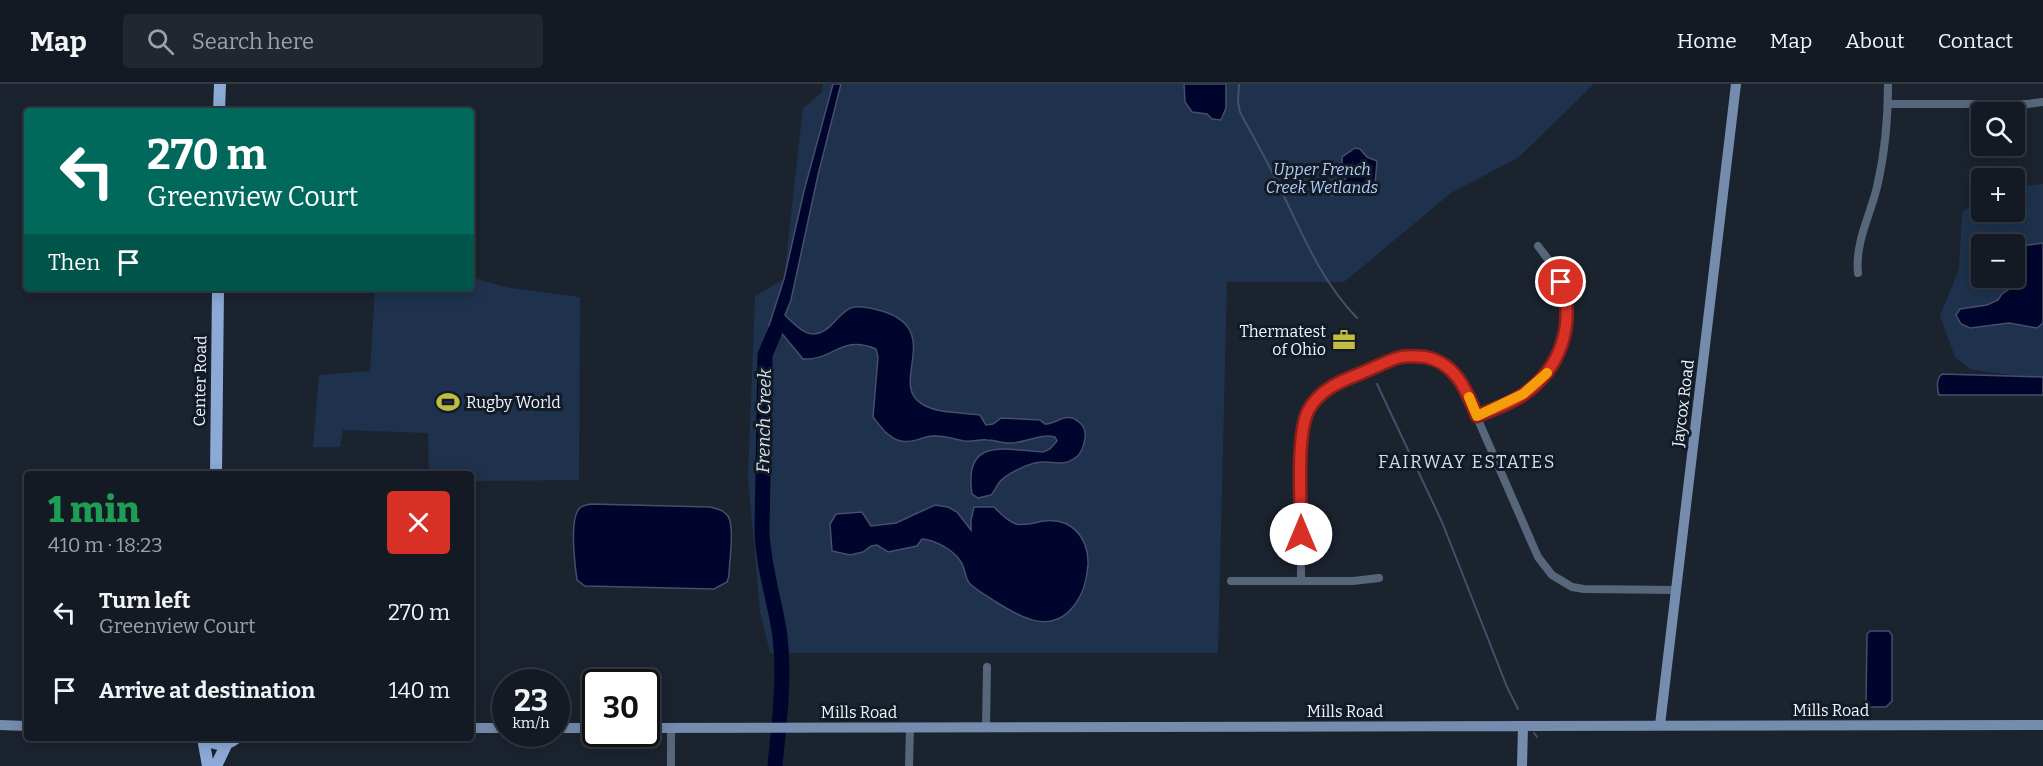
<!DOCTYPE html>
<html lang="en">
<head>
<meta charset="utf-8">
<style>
  body { margin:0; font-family:Bitter,serif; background:#212730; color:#f1f3f6; height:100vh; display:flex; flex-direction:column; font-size:22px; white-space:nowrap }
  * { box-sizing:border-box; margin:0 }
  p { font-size:20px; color:#9da1a6 }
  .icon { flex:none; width:33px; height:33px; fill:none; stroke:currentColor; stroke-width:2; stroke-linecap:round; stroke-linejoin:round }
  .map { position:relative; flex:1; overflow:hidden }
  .sheet { position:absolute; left:24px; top:387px; width:450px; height:270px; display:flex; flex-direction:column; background:#141a23; border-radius:6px; box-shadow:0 3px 15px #0003,0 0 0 2px #333841 }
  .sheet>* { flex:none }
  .banner { position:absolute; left:24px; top:24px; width:450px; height:183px; border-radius:6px; box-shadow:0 3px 15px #0003,0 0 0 2px #333841; background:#00695c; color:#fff; overflow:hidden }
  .controls { position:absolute; left:1971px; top:18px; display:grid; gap:12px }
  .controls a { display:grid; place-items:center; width:54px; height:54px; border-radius:6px; background:#141a23; box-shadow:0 3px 15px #0003,0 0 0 2px #333841; font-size:30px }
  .speed { position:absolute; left:492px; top:585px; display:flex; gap:12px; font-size:30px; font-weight:700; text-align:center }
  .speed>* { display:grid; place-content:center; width:78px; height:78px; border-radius:50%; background:#141a23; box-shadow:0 3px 15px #0003,0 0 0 2px #333841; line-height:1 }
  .speed small { font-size:15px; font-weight:400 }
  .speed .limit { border:3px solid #111; border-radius:9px; background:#fff; color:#111 }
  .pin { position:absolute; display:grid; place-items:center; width:51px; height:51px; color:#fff; margin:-26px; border:3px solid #fff; border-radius:50%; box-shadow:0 2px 6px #0007 }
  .me { position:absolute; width:66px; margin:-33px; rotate:0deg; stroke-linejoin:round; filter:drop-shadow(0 0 4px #0008) }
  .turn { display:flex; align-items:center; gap:21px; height:126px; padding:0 24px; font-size:27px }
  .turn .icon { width:78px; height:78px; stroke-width:2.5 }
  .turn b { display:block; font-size:42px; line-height:51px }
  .then { display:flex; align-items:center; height:57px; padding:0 24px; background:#0003; gap:12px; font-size:22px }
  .round { display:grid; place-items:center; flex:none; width:63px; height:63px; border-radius:6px; background:#212730 }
  .overview { display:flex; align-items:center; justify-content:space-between; height:102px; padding:0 24px }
  h1 { font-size:36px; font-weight:800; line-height:45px; color:#1e9e55 }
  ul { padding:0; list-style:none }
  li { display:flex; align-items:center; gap:18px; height:78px; padding:0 24px }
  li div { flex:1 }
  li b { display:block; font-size:22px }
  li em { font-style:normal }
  header { display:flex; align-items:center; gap:36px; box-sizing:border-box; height:84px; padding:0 30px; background:#141a23; border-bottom:2px solid #333841 }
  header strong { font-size:28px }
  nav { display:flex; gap:33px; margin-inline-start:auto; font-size:21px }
  .search { width:420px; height:54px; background:#212730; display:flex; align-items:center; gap:15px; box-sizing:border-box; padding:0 21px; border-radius:6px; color:#9da1a6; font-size:22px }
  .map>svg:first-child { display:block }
</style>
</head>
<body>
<header>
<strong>Map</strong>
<div class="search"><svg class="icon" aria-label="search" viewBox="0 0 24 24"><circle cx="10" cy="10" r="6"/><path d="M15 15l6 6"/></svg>Search here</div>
<nav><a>Home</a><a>Map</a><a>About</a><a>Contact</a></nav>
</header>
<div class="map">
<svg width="2043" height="682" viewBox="0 0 2043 682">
  <rect width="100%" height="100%" fill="#1b232f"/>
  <path fill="#1e324d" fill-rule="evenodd" d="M823,0H1594L1519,73L1451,109L1344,198H1227L1218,569H770L760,527L748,394L755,212L784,195L803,24L822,8Z
    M2043,100V295L1972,286L1955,273L1940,232L1959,185L1962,129L1981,113L1982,128H2014L2015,103ZM1982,160H2014V194H1982Z
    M471,193L505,203L580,213L579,396L471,397V390H429L428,349L343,346L340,363H313L319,291L370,287L375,204H471Z"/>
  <path fill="#00052d" stroke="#484d6b" stroke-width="1.5" d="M833,0H841L818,91L791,216L785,231C803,250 816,260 836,236C841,231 847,224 854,223C861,222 875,225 882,227C945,246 888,300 922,320C938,330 961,328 980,331L986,341L993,340L1001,334L1040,336L1045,340C1057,340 1066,327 1079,338C1084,342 1086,347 1085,354C1084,361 1082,370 1075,374C1064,382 1056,378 1044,378C1032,377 1005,390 998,400C996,404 994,408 991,411L978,414L972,410C963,352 1006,366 1043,368L1050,365L1057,357L1055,353C1040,349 1026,359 1010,359C1002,359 994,356 987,356C980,355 972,358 964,357C954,355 943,351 932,352C921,353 912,360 901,357C888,354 881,343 873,333L878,273L876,265C842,250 832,277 803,275L779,246L771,267L762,263L784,195L804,107Z
    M1184,0H1226V24L1221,36L1212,35L1207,30L1192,28L1185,18Z
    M1355,64L1360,65L1367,73L1377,77L1374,111L1345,110L1331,112V110L1346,94L1342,84V73Z
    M2043,159V239L2037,244L2009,239L1970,244L1961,240L1956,231L1960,225L1987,221L1998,216L2002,210L2014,202L2018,195L2015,181V163Z
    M1942,290L2043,293V311H1939C1937,304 1936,295 1942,290Z
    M591,420L710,423C717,425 724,426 728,432C735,444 729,477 729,492L727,498L714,505L585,502L577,496C575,481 568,432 581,423C584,421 588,421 591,420Z
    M935,421L948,423L957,428L971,446V436L974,423H994C1000,429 1007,437 1016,440C1024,442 1035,439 1043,437C1072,433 1089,454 1088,481C1086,498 1084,509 1073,523C1050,551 1020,533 996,518C987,512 976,506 969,499C965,493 965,484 961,478C954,466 935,456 922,455L917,462L888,468L877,461L871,462L863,468L850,471L832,467L830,440L836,430L862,428L871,442L896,439Z
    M1870,547H1889L1892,551V617L1886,623H1869L1866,619L1867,550Z"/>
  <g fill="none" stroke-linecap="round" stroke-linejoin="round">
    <path stroke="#484d6b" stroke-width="2" d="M1239,0L1238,18L1240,28C1252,51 1266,74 1277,98C1301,146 1319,195 1357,234
      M1377,300L1442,438L1507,603L1518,625
      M1534,649L1537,653"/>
    <path stroke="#00052d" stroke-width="15" d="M775,247L765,271L762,447C763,483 775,517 780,552C785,596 779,639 775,682"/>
    <path stroke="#58667b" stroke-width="8" d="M1888,20H2027L2043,18
      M1858,189C1855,158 1870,132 1877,103C1885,69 1888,35 1888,0
      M1477,332C1492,325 1510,320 1523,310C1560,286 1577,238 1561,197C1556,184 1546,173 1538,162
      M1231,497H1353L1379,494
      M1301,497V354L1307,328L1316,315L1338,299L1405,272L1422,273L1438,278L1452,287L1462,299L1538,473L1552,491L1572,503L1584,505L1676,506
      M986,644L987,583
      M671,682V644
      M909,682L910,643"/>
    <path stroke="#758cae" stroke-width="10" d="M0,641L27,642
      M1660,641L1736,0
      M471,644H506
      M556,644H596
      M646,644L2043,641
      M1522,682L1523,642"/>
    <path stroke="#8caad6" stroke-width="12" d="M219,27L220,0
      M216,390L218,204
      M203,654L208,682
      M205,654C215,662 226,662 236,654
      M216,682L227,659"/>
  </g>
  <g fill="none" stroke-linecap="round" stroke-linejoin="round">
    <g stroke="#8d1f18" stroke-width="15">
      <path id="route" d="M1301,450C1301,419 1296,352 1308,327C1319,306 1339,298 1359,290C1372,285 1385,278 1397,274C1406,271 1416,272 1425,273C1456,279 1466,306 1477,332C1493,325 1510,320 1524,310C1560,285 1576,240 1561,198"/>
    </g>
    <use href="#route" stroke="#d93025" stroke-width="10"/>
    <path stroke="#f59e0b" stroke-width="10" d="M1469,313L1477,332L1523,310L1547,289"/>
  </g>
  <defs>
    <g id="office-bare" transform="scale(1.8)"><path d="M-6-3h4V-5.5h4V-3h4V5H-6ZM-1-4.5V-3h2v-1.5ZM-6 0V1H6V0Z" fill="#c1bd40" stroke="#121a25" stroke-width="2.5" paint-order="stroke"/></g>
    <g id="stadium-bare" transform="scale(1.8)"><path d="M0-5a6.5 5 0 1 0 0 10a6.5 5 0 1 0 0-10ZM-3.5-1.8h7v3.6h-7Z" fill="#c1bd40" stroke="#121a25" stroke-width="2.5" paint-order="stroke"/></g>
  </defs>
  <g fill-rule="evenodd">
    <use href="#office-bare" x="1344" y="256"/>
    <use href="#stadium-bare" x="448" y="318"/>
  </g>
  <g text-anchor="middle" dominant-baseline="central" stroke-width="6" stroke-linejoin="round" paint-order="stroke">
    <g font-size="16" font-style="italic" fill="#afcdf8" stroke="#121a25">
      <text x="1322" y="85">Upper French<tspan x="1322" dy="18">Creek Wetlands</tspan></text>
    </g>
    <g font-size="16" fill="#eff5fd" stroke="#121a25" text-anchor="end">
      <text x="1326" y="247">Thermatest<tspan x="1326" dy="18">of Ohio</tspan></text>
      <text x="466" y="318" text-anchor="start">Rugby World</text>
    </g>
    <g font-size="16" fill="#eff5fd" stroke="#121a25">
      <text transform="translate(200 297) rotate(-89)">Center Road</text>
      <text transform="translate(1683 319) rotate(-83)">Jaycox Road</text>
      <text x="1831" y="626">Mills Road</text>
      <text x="1345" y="627">Mills Road</text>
      <text x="859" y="628">Mills Road</text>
    </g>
    <g font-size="18" font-style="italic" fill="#d8e2f1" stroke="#121a25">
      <text transform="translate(764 337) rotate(-89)">French Creek</text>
    </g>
    <g font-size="18" letter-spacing="1.5" fill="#d1dcec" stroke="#121a25">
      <text x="1467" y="378">FAIRWAY ESTATES</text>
    </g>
  </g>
</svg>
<div class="controls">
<a><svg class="icon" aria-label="search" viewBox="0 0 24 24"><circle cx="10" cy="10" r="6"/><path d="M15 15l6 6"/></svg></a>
<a>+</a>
<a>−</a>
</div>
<div class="speed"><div>23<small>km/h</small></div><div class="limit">30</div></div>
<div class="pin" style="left:1561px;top:198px;background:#d93025"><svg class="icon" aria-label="arrive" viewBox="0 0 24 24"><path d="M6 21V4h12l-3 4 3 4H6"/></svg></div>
<svg class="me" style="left:1301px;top:450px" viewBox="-20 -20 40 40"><circle r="19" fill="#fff"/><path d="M0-13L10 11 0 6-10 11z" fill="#d93025"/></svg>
<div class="banner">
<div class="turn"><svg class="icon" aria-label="left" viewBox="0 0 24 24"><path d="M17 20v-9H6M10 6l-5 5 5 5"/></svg><div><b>270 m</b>Greenview Court</div></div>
<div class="then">Then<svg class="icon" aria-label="arrive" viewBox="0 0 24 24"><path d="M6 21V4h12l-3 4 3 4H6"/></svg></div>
</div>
<section class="sheet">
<div class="overview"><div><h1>1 min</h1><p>410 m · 18:23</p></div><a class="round" style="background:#d93025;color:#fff"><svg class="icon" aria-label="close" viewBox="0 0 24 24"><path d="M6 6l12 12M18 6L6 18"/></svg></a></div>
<ul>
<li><svg class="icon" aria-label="left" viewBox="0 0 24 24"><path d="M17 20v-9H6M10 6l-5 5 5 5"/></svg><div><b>Turn left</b><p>Greenview Court</p></div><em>270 m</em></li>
<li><svg class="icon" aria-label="arrive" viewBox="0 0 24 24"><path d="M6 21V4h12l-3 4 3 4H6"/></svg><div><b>Arrive at destination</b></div><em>140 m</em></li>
</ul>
</section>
</div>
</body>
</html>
